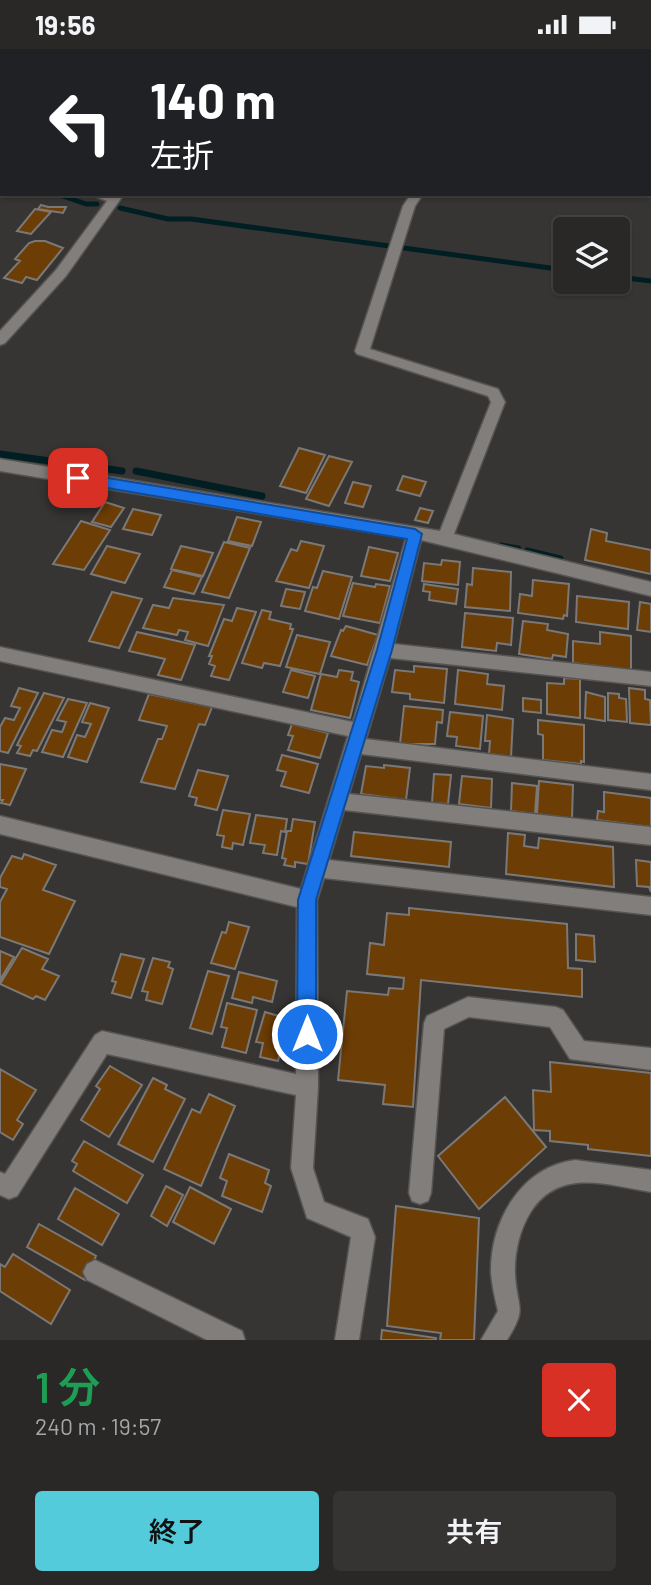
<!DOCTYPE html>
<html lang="ja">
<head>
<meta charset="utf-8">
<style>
  body { margin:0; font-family:Barlow,"Noto Sans JP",sans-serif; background:#353432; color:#f1f3f6; height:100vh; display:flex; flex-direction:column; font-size:26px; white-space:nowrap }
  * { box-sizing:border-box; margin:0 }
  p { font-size:23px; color:#a5a6a7 }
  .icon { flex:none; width:38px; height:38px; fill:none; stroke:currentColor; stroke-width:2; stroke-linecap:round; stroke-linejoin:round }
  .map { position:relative; height:1291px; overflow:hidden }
  .drawer { display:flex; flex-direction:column; background:#292826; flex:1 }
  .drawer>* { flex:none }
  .top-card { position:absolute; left:0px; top:0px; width:651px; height:147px; box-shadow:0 2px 5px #0004,0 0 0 2px #454443; background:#202124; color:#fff; overflow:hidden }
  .tools { position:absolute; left:553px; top:168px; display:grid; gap:14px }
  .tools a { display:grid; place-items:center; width:77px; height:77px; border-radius:7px; background:#292826; box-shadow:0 2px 5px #0004,0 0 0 2px #454443; font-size:35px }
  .pin { position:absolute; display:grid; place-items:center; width:60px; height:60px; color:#fff; margin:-30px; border-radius:14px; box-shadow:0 4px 10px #0006 }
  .me { position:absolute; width:77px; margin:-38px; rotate:0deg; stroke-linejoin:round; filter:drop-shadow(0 0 5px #0008) }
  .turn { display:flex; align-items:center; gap:24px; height:147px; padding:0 35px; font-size:32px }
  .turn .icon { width:91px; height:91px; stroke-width:2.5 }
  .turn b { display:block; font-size:49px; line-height:60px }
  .round { display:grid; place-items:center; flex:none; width:74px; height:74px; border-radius:7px; background:#353432 }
  .head { display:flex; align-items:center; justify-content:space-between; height:119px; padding:0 35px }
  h1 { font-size:42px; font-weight:600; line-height:52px; color:#1e9e55 }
  .action { display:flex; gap:14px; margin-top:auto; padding:14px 35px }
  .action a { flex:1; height:80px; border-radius:7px; background:#53cbda; color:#111; font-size:28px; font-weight:600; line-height:80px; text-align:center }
  .action a+a { background:#353432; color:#f1f3f6 }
  .status { display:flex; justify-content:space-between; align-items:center; height:49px; padding:0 35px; background:#292826; direction:ltr }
  .status svg { height:19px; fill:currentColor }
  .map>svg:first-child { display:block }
</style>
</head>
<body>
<div class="status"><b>19:56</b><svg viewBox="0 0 49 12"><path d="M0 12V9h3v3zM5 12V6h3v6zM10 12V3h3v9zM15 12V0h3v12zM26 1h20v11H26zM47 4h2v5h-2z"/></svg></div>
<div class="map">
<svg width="651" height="1291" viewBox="0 0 651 1291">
  <rect width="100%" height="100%" fill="#373533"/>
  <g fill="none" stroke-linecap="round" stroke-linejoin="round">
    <path stroke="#011f23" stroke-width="5" d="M57,145L86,155H97
      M120,159L168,170H191L565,221
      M618,228L651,232"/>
    <path stroke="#011f23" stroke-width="7" d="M0,405L122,422
      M136,422L262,447
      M501,497L518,500
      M527,502L560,510"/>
  </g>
  <path fill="#6c3d05" stroke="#7b7977" stroke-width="2" d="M41,156L48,158H66L63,164L38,160Z
    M35,160L51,163L31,185L17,182Z
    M35,192H45L63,199L37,231L26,228L22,234L4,229L20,212L15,210L29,194Z
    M299,399L325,406L306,444L280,437Z
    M329,407L352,413L329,457L306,450Z
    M403,427L426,433L420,447L397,441Z
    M353,433L371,437L363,458L345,454Z
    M105,453L124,459L111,478L92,473Z
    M420,459L433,462L428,474L415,471Z
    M133,460L161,466L152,486L123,480Z
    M237,468L261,473L252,497L228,492Z
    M81,472L110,481L84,521L53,515Z
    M591,480L607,484L606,492L651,501V525L585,511Z
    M301,492L324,497L309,539L276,532L291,500L297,502Z
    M224,493L250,499L229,549L202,543Z
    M107,497L140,505L125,534L91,525Z
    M181,497L213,504L203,527L171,520Z
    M369,498L398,504L390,532L361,527Z
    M442,511L460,513L458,536L422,532L424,514L441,516Z
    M473,519L511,523L510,562L465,558L467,535L472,536Z
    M172,521L202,528L194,545L164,538Z
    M323,522L352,528L339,570L305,562L313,538L317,539Z
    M533,531L569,535L567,567L564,566L563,570L518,564L520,545L532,547Z
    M353,534L375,538L376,535L390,537L380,574L343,567Z
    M424,535L458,540L456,555L429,551L430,543L423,542Z
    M286,540L305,543L300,560L281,557Z
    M112,543L142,550L119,599L89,592Z
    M577,547L629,553L628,580L576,573Z
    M173,549L224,556L208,597L185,591L188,583L179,581L177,586L143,579L153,556L169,559Z
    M640,553L651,555V583L637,581Z
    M237,559L256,563L229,631L211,627L215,617L209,615L212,607H209L224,570L232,572Z
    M262,561L271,563L269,570L291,575L290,580H293L280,617L264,614L262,619L242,614Z
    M465,564L513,569L511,596L497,594L496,602L462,598Z
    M523,572L548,575L547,581L568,585L566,608L553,606L552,610L519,605Z
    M346,577L378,586L367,616L331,607L341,581L343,582Z
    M137,583L195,596L181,631L158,626L165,610L129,602Z
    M600,583L631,587V621L573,614V592L600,595Z
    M297,586L330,593L320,625L286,618Z
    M414,617L447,620L444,654L410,650V645L392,643L395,621L414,623Z
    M291,621L315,627L308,649L283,643Z
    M339,621L353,623L351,631L359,633L350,669L311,661L321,625L337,628Z
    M458,621L488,625L487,635L504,637L502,661L455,655Z
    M564,629L580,630V669L547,665V634L564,635Z
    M19,639L38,644L8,704L0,702V678L5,669L14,671L20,659L11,657Z
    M629,639L645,641V650L650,651L651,676L630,674Z
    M586,643L605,648V672L585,669Z
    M44,644L64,649L37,702L33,701L30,707L17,704L21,697L17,696Z
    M608,644L619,645V649L626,650L627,673L608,671Z
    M149,645L212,658L205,676L199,675L175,740L141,733L158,690H162L167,677L139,671Z
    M523,649L541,651V664L523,662Z
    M68,650L87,654L63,708L42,703L52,681L62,683L66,673L57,671Z
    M90,654L109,659L87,713L68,708L77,686L85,688L91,675L82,673Z
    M404,657L443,661L442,674L437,673L435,695H400Z
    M450,663L483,667L480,700L456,697L457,688L447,687Z
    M487,666L513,670L511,708L489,705L490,692H485Z
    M538,671L584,676V713L581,712V715L543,711V686L538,685Z
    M292,675L328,684L320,709L288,701L293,687L288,686Z
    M282,706L318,715L309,744L281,737L286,723L277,721Z
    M0,715L26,720L10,756L1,754L3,751H0Z
    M384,716L410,719L406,751L361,745L366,717L384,719Z
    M198,721L228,727L217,761L195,756L197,749L189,747Z
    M434,725L451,726L448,755L432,754Z
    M462,727L492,730L491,759L459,755Z
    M539,732L573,736L572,770L537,765Z
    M512,734L537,737L535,765L511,762Z
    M604,743L651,749V778L597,771L598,762L604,763Z
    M223,761L250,765L243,796L233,794L232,800L222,798L224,787L217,786Z
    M256,766L287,770L285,783L281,782L277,806L263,804L265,796L250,794Z
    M293,770L315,773L308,815L295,813V818L284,816L286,810L282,809L287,782H291Z
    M354,783L451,793L449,818L351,807Z
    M508,784L525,786L524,797L538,799L539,789L613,798L614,838L506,825Z
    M24,805L56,816L43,841L75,852L49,905L0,888V853L7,840L0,838V829L12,807L22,810Z
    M636,811L651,813V843L649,838L637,837Z
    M409,859L567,875L568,919L582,920V948L421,931L413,1058L383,1055L385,1036L338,1031L347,942L388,946L389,939L403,940L404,929L367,925L370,894L384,896L387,864L409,866Z
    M229,873L249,878L235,920L211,914L222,883L226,884Z
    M576,885L594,887L595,913L576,911Z
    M22,899L48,910L42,920L59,927L45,951L36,947L33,950L0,935Z
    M0,902L14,908L0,931Z
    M121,905L144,910L131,949L112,944L116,933L112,932Z
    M153,909L170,913L168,918L173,920L162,955L146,951L148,943L142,942Z
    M208,922L229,927L212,985L190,979Z
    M239,923L277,932L272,953L253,948L252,954L232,949Z
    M227,954L257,961L246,1004L222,998L227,979L221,978Z
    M265,963L289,970L278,1012L260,1008L263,994L256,993Z
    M550,1013L651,1024V1107L588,1100V1096L550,1092V1082L534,1081L533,1041L551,1043Z
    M110,1017L142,1036L109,1088L81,1071L100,1040L96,1037Z
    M0,1020L36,1041L17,1071L23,1075L13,1091L0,1083Z
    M153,1029L167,1036L165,1040L185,1050L153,1113L118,1095Z
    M209,1045L235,1057L201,1137L164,1120L192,1060L200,1064Z
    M505,1048L546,1098L479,1160L438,1107Z
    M84,1092L143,1126L127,1154L73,1122L77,1115L72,1112Z
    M229,1105L269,1121L265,1134L271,1137L262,1163L222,1147L227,1132L220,1129Z
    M166,1137L183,1146L167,1177L151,1167Z
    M190,1138L231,1160L214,1195L173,1173Z
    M75,1139L119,1165L102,1196L58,1170Z
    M396,1157L479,1169L474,1291H440L441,1284L387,1277Z
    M39,1175L96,1207L85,1231L27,1198Z
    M13,1205L70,1241L51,1275L0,1242V1215L5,1218Z
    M382,1281L436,1289V1291H381Z"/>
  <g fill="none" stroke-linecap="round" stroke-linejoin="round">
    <g stroke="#555452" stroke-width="3">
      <path id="minor" d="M227,0H237L226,2Z
        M545,0H556L544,2Z
        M0,118L2,119V127L0,126Z
        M89,145H124L66,227L5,294L0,296V282L56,221L107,152Z
        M411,145H423L415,157L370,300L498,340L505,353L454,485L651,533V547L421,491L394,595L651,623V637L390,609L366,690L651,725V741L361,705L349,745L651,778V796L344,761L329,811L651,848V866L324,829L317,851L318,1038L313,1119L324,1153L368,1170L375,1188L359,1291H335L351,1188L307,1169L291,1119L296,1046L107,1005L17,1147L9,1150L0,1146V1123L5,1125L95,986L102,982L296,1025L297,858L0,785V767L301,840L348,687L0,612V598L353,673L406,489L0,422V410L440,482L491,353L488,347L357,305L355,302L403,157Z
        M468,948L556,958L563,961L584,992L651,999V1021L570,1010L550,978L469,968L444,980L431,1144L428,1152L420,1155L412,1152L409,1144L424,974L427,967Z
        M575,1111L651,1121V1143C606,1136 559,1118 530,1164C519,1182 514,1206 515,1226C517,1260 528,1258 507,1291H481L498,1262C495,1250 492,1237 491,1224C490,1172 521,1118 575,1111Z
        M95,1211L242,1282L245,1291H207L87,1231L83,1223L87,1215Z"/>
    </g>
    <g stroke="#555452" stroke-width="3">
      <path id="major" d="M284,0H301L302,2H285Z
        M649,47H651V53H649Z"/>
    </g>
    <use href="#minor" fill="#817e7c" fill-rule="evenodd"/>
    <use href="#major" fill="#65a9b1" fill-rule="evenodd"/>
  </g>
  <path fill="#1a73e8" stroke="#114b97" stroke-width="2" d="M78,424L415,480L422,485L392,601L316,851V985L313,991L307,994L300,991L297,985L298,851L377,601L407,490L78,434L71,429Z"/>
</svg>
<div class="tools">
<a><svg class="icon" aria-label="layers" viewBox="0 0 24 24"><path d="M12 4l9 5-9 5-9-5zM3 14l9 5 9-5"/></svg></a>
</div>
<div class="pin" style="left:78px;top:429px;background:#d93025"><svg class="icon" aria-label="arrive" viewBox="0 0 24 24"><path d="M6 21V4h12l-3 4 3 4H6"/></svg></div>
<svg class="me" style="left:307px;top:985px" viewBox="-20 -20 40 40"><circle r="17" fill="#1a73e8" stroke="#fff" stroke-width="3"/><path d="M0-11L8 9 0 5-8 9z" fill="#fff"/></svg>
<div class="top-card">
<div class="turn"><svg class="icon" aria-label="left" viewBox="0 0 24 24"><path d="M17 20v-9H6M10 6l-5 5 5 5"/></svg><div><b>140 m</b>左折</div></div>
</div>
</div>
<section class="drawer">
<div class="head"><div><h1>1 分</h1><p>240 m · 19:57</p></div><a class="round" style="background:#d93025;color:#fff"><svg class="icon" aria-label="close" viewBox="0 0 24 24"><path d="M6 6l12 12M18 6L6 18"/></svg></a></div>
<div class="action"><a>終了</a><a>共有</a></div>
</section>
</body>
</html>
